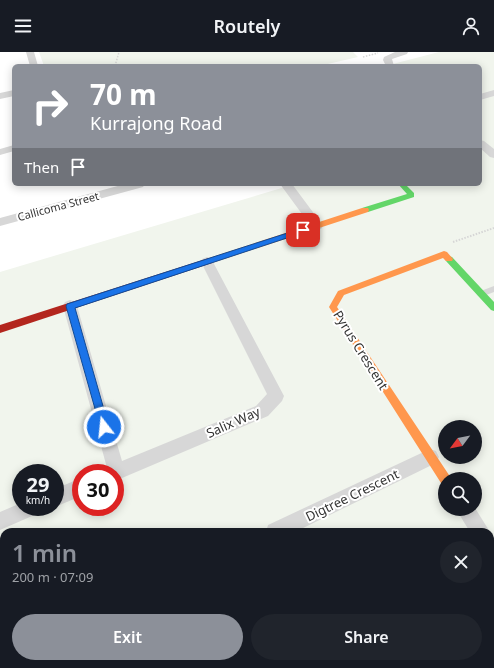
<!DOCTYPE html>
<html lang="en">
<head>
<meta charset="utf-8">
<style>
  body { margin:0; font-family:"Noto Sans",sans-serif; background:#20242c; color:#f1f3f6; height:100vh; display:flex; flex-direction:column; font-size:15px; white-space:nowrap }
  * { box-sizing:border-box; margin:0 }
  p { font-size:13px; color:#9ea1a6 }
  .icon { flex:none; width:22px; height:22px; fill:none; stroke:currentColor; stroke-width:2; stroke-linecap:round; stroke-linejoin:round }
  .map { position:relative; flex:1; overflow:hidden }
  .details { position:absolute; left:0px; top:476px; width:494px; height:140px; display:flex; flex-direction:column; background:#171b24; border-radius:12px 12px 0 0; box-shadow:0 2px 10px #0003 }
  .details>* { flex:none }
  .hud { position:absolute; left:12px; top:12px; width:470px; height:122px; border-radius:6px; box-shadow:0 2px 10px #0003; background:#8c9099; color:#fff; overflow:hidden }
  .needle { width:26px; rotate:238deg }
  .tools { position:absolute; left:438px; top:368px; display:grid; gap:8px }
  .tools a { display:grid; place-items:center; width:44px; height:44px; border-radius:50%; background:#171b24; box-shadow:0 2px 10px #0003; font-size:20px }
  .speed { position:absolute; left:12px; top:412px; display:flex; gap:8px; font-size:20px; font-weight:700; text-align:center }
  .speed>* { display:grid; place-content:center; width:52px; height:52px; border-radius:50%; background:#171b24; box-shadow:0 2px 10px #0003; line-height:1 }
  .speed small { font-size:10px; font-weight:400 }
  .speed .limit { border:6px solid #d22; background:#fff; color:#111 }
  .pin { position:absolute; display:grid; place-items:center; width:34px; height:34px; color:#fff; margin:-17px; border-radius:8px; box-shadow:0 2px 6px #0006 }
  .me { position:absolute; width:44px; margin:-22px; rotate:344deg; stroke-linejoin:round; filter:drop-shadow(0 0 3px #0008) }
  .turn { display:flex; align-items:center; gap:14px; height:84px; padding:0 12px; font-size:18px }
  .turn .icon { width:52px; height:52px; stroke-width:2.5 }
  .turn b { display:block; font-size:28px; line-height:34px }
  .then { display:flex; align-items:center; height:38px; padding:0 12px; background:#0003; gap:8px; font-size:15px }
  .round { display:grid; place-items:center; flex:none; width:42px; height:42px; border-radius:21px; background:#20242c }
  .summary { display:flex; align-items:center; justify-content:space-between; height:68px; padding:0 12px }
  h1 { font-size:24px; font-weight:600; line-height:30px; color:#8c9099 }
  .action { display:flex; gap:8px; margin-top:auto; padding:8px 12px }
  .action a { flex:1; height:46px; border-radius:24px; background:#8c9099; color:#fff; font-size:16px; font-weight:600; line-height:46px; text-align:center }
  .action a+a { background:#20242c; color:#f1f3f6 }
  header { display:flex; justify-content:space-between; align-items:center; height:52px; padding:0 12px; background:#171b24; font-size:18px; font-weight:600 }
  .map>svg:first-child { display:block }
</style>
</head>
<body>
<header><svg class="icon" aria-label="menu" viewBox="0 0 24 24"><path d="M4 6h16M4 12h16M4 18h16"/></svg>Routely<svg class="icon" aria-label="person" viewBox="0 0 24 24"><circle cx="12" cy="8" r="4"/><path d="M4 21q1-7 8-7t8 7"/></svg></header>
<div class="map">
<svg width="494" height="616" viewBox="0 0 494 616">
  <rect width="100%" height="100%" fill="#fff"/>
  <path fill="#f1f5ed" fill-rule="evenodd" d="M39,0H353L358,5L319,14H44Z
    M439,0H494V616H0V220L295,132H480V14H385ZM445,375H475V405H445ZM21,421H55V455H21ZM81,421H115V455H81ZM445,427H475V457H445ZM4,480H490V612H4Z"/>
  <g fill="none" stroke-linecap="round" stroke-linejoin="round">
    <path stroke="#d6d6d6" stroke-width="1.5" stroke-dasharray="1.5 1.5" stroke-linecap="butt" d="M363,5L378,1
      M115,14L119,0"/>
    <path stroke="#d6d6d6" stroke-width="2" stroke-dasharray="1.5 1.5" stroke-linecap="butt" d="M453,190L494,176"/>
    <path fill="#d7d7d7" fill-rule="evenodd" d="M494,234V240L481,245L478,244L477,242L478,240Z"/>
    <path fill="#d7d7d7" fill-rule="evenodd" d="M26,0H34L38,14H30Z
      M395,0H408L407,2L392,7L394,14H386L383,8L384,5Z
      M14,38V44L0,47V41Z
      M494,38V44L480,48V42Z
      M480,88L484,89L494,97V106L490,105L480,96Z
      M14,93V99L0,103V97Z
      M125,132H145L143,135L0,174V166Z
      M280,132H292L321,171L323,174L321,177L317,178L313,177Z
      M207,205L212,207L213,210L284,344L282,349L268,364L115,429V421H105L107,416L63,254L65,250L70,248L75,250L77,254L122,409L256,354L267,342L201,210L202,207Z
      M430,397L436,399L439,405L436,411L295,480H266L268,473Z
      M81,426V444L55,455V437Z
      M21,451V455H42L39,461L0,478V460Z
      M475,456L490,480V481L470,480L456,457H475Z
      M490,484L494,485V508L490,507Z
      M4,600V612H14L13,616H0V601Z
      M342,612H364L366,616H344Z"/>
    <path fill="#63d668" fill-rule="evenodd" d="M398,132H405L414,141V145L368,160H362V156L407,142Z
      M449,204L452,205L494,250V259L491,258L446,209L445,207Z"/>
    <path fill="#ff974d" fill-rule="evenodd" d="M362,156H368L369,158L368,160L212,211L209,212L205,209L206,207Z
      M444,199L447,200L453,207L452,209H446L443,206L344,243L337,255L449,423L450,427H445V432L441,431L329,255L338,239Z"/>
    <path fill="#b3261e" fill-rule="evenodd" d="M209,206L213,209L212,211L0,281V273Z"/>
  </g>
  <path fill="#1a73e8" stroke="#114b97" d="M303,176L305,177V180L75,256L109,375L108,378L104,379L101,378L66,254L67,252Z"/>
  <g text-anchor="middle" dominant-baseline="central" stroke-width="4" stroke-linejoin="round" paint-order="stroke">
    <g font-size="11" fill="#333" stroke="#fff">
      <text transform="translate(58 154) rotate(-15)">Callicoma Street</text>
    </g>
    <g font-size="13" fill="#333" stroke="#fff">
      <text transform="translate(361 298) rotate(58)">Pyrus Crescent</text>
      <text transform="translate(233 370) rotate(-24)">Salix Way</text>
      <text transform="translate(352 443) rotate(-26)">Digtree Crescent</text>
    </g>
  </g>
</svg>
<div class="tools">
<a><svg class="needle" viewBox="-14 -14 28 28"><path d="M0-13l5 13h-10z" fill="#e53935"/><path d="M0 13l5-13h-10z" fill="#9ea1a6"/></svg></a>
<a><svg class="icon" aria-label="search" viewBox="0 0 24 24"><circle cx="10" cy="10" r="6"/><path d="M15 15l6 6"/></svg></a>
</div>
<div class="speed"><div>29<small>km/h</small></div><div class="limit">30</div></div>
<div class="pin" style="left:303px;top:178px;background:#d93025"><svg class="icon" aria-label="arrive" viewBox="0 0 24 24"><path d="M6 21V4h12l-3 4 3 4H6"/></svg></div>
<svg class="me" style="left:104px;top:375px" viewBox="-20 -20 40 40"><circle r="17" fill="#1a73e8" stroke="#fff" stroke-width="3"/><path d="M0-11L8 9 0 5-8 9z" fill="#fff"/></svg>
<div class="hud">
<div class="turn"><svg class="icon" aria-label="right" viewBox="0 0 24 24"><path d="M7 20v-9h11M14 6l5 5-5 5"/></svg><div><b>70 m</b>Kurrajong Road</div></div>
<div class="then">Then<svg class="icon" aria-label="arrive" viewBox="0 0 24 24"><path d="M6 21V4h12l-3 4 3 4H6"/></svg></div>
</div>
<section class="details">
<div class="summary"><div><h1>1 min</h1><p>200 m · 07:09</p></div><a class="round"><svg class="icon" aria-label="close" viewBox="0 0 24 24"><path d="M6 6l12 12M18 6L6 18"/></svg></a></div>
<div class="action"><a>Exit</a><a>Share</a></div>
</section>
</div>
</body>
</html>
